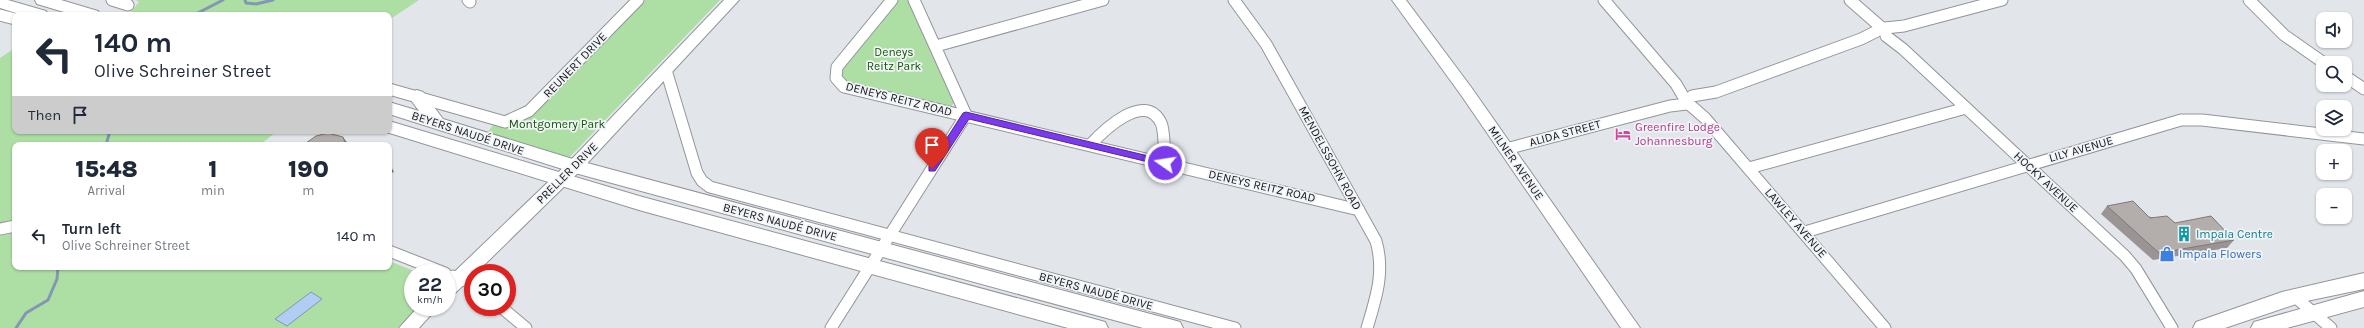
<!DOCTYPE html>
<html lang="en">
<head>
<meta charset="utf-8">
<style>
  body { margin:0; font-family:Karla,sans-serif; background:#f2f2f3; color:#1f2937; height:100vh; display:flex; flex-direction:column; font-size:15px; white-space:nowrap }
  * { box-sizing:border-box; margin:0 }
  p { font-size:13px; color:#747a83 }
  .icon { flex:none; width:22px; height:22px; fill:none; stroke:currentColor; stroke-width:2; stroke-linecap:round; stroke-linejoin:round }
  .map { position:relative; flex:1; overflow:hidden }
  .details { position:absolute; left:12px; top:142px; width:380px; height:128px; display:flex; flex-direction:column; background:#fff; border-radius:8px; box-shadow:0 1px 3px #0004 }
  .details>* { flex:none }
  .banner { position:absolute; left:12px; top:12px; width:380px; height:122px; border-radius:8px; box-shadow:0 1px 3px #0004; background:#fff; color:#1f2937; overflow:hidden }
  .buttons { position:absolute; left:2316px; top:12px; display:grid; gap:8px }
  .buttons a { display:grid; place-items:center; width:36px; height:36px; border-radius:8px; background:#fff; box-shadow:0 1px 3px #0004; font-size:20px }
  .speed { position:absolute; left:404px; top:264px; display:flex; gap:8px; font-size:20px; font-weight:700; text-align:center }
  .speed>* { display:grid; place-content:center; width:52px; height:52px; border-radius:50%; background:#fff; box-shadow:0 1px 3px #0004; line-height:1 }
  .speed small { font-size:10px; font-weight:400 }
  .speed .limit { border:6px solid #d22; background:#fff; color:#111 }
  .pin { position:absolute; display:grid; place-items:center; width:34px; height:34px; color:#fff; margin:-41px -17px; border-radius:50% 50% 50% 0; rotate:-45deg; box-shadow:0 0 4px #0007 }
  .pin .icon { rotate:45deg }
  .me { position:absolute; width:44px; margin:-22px; rotate:283deg; stroke-linejoin:round; filter:drop-shadow(0 0 3px #0008) }
  .turn { display:flex; align-items:center; gap:14px; height:84px; padding:0 16px; font-size:18px }
  .turn .icon { width:52px; height:52px; stroke-width:2.5 }
  .turn b { display:block; font-size:28px; line-height:34px }
  .then { display:flex; align-items:center; height:38px; padding:0 16px; background:#0003; gap:8px; font-size:15px }
  .eta { display:flex; justify-content:space-evenly; align-items:center; height:68px; text-align:center }
  .eta b { font-size:24px; font-weight:800; line-height:28px }
  ul { padding:0; list-style:none }
  li { display:flex; align-items:center; gap:12px; height:52px; padding:0 16px }
  li div { flex:1 }
  li b { display:block; font-size:15px }
  li em { font-style:normal }
  .map>svg:first-child { display:block }
</style>
</head>
<body>
<div class="map">
<svg width="2364" height="328" viewBox="0 0 2364 328">
  <rect width="100%" height="100%" fill="#e2e6ea"/>
  <path fill="#addea4" d="M136,0H419L389,20V15H136L130,13L139,2Z
    M640,0H720L566,161L488,132L495,122L531,104Z
    M896,0H908L911,4L954,103L949,108L844,87L837,67Z
    M15,48V131H277L260,145H15V220L0,224V58Z
    M15,232V267H389V261L419,273H413V307H419L397,328H0V235Z"/>
  <path fill="#b1cdf3" stroke="#8397b2" d="M311,292L322,299L287,326L275,319Z"/>
  <g fill="none" stroke-linecap="round" stroke-linejoin="round">
    <path stroke="#8397b2" stroke-width="3" d="M245,0L246,3L256,4L273,0
      M194,15L223,0
      M106,145L110,131
      M16,328L26,313L48,300L57,279L58,267"/>
    <g stroke="#929599" stroke-width="13">
      <path id="minor" d="M112,0L128,5
        M468,0L470,2
        M892,0L837,67L836,78L844,87L1359,210
        M1234,0L1266,44L1376,241C1385,272 1376,298 1367,328
        M1604,0L1676,84L1683,96
        M1850,0L1882,28
        M2249,0L2284,35L2324,63
        M0,15L15,19
        M1885,28L1904,26L2002,0
        M1886,36L1903,49L2125,256L2136,269L2172,328
        M936,46L1103,0
        M666,70L697,173L702,181L710,187L1235,328
        M2345,76L2364,89
        M389,89L505,122L529,111L638,0
        M1692,96L1716,92L1861,39L1877,31
        M1690,105L1705,118L1885,328
        M1090,145C1103,131 1145,90 1161,123C1165,131 1164,154 1165,163
        M1506,149L1670,106L1687,104
        M1749,168L1966,108
        M0,229L15,226
        M1805,232L2181,120H2202L2364,139
        M389,251L445,273
        M453,276L473,284
        M2294,296L2331,328
        M501,307L526,328
        M831,328L966,115L914,0"/>
    </g>
    <g stroke="#929599" stroke-width="2">
      <path id="secondary" d="M724,0H739L581,170L476,273H473V276L453,295L447,297V279L569,162Z
        M1392,0H1406L1471,87L1640,328H1621L1461,95Z
        M418,307H438L419,328H399Z"/>
    </g>
    <g stroke="#929599" stroke-width="2">
      <path id="primary" d="M0,0H8L46,11L48,15H22L0,8Z
        M35,0H61L98,11L100,15H74L37,4Z
        M417,90L423,92L443,119L576,160L1173,320L1180,322L1183,328H1143L575,173L389,114V102L419,111L408,96L411,92Z
        M389,121L639,196L1098,320L1105,322L1108,328H1068L639,210L383,131H389Z
        M2364,273V289L2302,302L2225,328H2193L2196,322L2282,292Z
        M2364,291V307L2287,328H2251L2254,322L2261,320Z"/>
    </g>
    <use href="#minor" stroke="#fff" stroke-width="11"/>
    <use href="#secondary" fill="#fff" fill-rule="evenodd"/>
    <use href="#primary" fill="#fff" fill-rule="evenodd"/>
  </g>
  <path fill="#9a9594" d="M2107,206L2175,223L2234,240L2227,248L2153,260L2101,214Z"/>
  <path fill="#7d7978" d="M343,137L349,145H344Z
    M389,163L394,172L389,174Z"/>
  <path fill="#b3adac" stroke="#7d7978" d="M328,133L343,137L345,143L344,145H303L316,136Z
    M2133,201L2150,218L2167,216L2175,223L2211,216L2234,240L2159,253L2107,206Z"/>
  <path fill="#7c3aed" stroke="#51269a" d="M966,112L1165,160L1169,163L1165,166L969,119L935,171H929V166L963,113Z"/>
  <defs>
    <g id="hotel-bare" transform="scale(1.2)"><path d="M-6-4.5h1.5V1H6V5H4.5V3h-9V5H-6ZM-4 0a1.8 1.8 0 1 1 3.6 0ZM.5 0V-2.5h3Q6-2.5 6 0Z" fill="#d1479c" stroke="#f0f3f7" stroke-width="2.5" paint-order="stroke"/></g>
    <g id="building-bare" transform="scale(1.2)"><path d="M-4-6H4V6H1V3H-1V6H-4ZM-2.5-4.3h1.7v1.8h-1.7ZM.8-4.3h1.7v1.8H.8ZM-2.5-1h1.7V.8h-1.7ZM.8-1h1.7V.8H.8Z" fill="#0f9aa8" stroke="#f0f3f7" stroke-width="2.5" paint-order="stroke"/></g>
    <g id="shop-bare" transform="scale(1.2)"><path d="M-5-2.5h2.3a2.7 3.5 0 0 1 5.4 0H5L5.5 6h-11ZM-1.5-2.5h3a1.5 2.3 0 0 0-3 0Z" fill="#3f7fe0" stroke="#f0f3f7" stroke-width="2.5" paint-order="stroke"/></g>
  </defs>
  <g fill-rule="evenodd">
    <use href="#hotel-bare" x="1623" y="134"/>
    <use href="#building-bare" x="2184" y="234"/>
    <use href="#shop-bare" x="2167" y="254"/>
  </g>
  <g text-anchor="middle" dominant-baseline="central" stroke-width="3.5" stroke-linejoin="round" paint-order="stroke">
    <g font-size="12" fill="#115700" stroke="#f0f3f7">
      <text x="894" y="52">Deneys<tspan x="894" dy="14">Reitz Park</tspan></text>
      <text x="557" y="124">Montgomery Park</text>
    </g>
    <g font-size="12" fill="#171819" stroke="#f0f3f7">
      <text transform="translate(575 65) rotate(-46)">REUNERT DRIVE</text>
      <text transform="translate(899 99) rotate(14)">DENEYS REITZ ROAD</text>
      <text transform="translate(468 133) rotate(18)">BEYERS NAUDÉ DRIVE</text>
      <text transform="translate(1565 133) rotate(-15)">ALIDA STREET</text>
      <text transform="translate(2081 149) rotate(-16)">LILY AVENUE</text>
      <text transform="translate(1330 158) rotate(61)">MENDELSSOHN ROAD</text>
      <text transform="translate(1516 163) rotate(55)">MILNER AVENUE</text>
      <text transform="translate(567 173) rotate(-45)">PRELLER DRIVE</text>
      <text transform="translate(2046 182) rotate(43)">HOCKY AVENUE</text>
      <text transform="translate(1262 186) rotate(13)">DENEYS REITZ ROAD</text>
      <text transform="translate(780 222) rotate(15)">BEYERS NAUDÉ DRIVE</text>
      <text transform="translate(1796 223) rotate(49)">LAWLEY AVENUE</text>
      <text transform="translate(1096 291) rotate(15)">BEYERS NAUDÉ DRIVE</text>
    </g>
    <g font-size="12" fill="#b23c85" stroke="#f0f3f7" text-anchor="start">
      <text x="1635" y="127">Greenfire Lodge<tspan x="1635" dy="14">Johannesburg</tspan></text>
    </g>
    <g font-size="12" fill="#0d838f" stroke="#f0f3f7" text-anchor="start">
      <text x="2196" y="234">Impala Centre</text>
    </g>
    <g font-size="12" fill="#366cbe" stroke="#f0f3f7" text-anchor="start">
      <text x="2179" y="254">Impala Flowers</text>
    </g>
  </g>
</svg>
<div class="buttons">
<a><svg class="icon" aria-label="sound" viewBox="0 0 24 24"><path d="M4 9h4l5-4v14l-5-4H4zM17 9q2 3 0 6"/></svg></a>
<a><svg class="icon" aria-label="search" viewBox="0 0 24 24"><circle cx="10" cy="10" r="6"/><path d="M15 15l6 6"/></svg></a>
<a><svg class="icon" aria-label="layers" viewBox="0 0 24 24"><path d="M12 4l9 5-9 5-9-5zM3 14l9 5 9-5"/></svg></a>
<a>+</a>
<a>−</a>
</div>
<div class="speed"><div>22<small>km/h</small></div><div class="limit">30</div></div>
<div class="pin" style="left:932px;top:169px;background:#d93025"><svg class="icon" aria-label="arrive" viewBox="0 0 24 24"><path d="M6 21V4h12l-3 4 3 4H6"/></svg></div>
<svg class="me" style="left:1165px;top:163px" viewBox="-20 -20 40 40"><circle r="17" fill="#7c3aed" stroke="#fff" stroke-width="3"/><path d="M0-11L8 9 0 5-8 9z" fill="#fff"/></svg>
<div class="banner">
<div class="turn"><svg class="icon" aria-label="left" viewBox="0 0 24 24"><path d="M17 20v-9H6M10 6l-5 5 5 5"/></svg><div><b>140 m</b>Olive Schreiner Street</div></div>
<div class="then">Then<svg class="icon" aria-label="arrive" viewBox="0 0 24 24"><path d="M6 21V4h12l-3 4 3 4H6"/></svg></div>
</div>
<section class="details">
<div class="eta">
<div><b>15:48</b><p>Arrival</p></div>
<div><b>1</b><p>min</p></div>
<div><b>190</b><p>m</p></div>
</div>
<ul>
<li><svg class="icon" aria-label="left" viewBox="0 0 24 24"><path d="M17 20v-9H6M10 6l-5 5 5 5"/></svg><div><b>Turn left</b><p>Olive Schreiner Street</p></div><em>140 m</em></li>
</ul>
</section>
</div>
</body>
</html>
